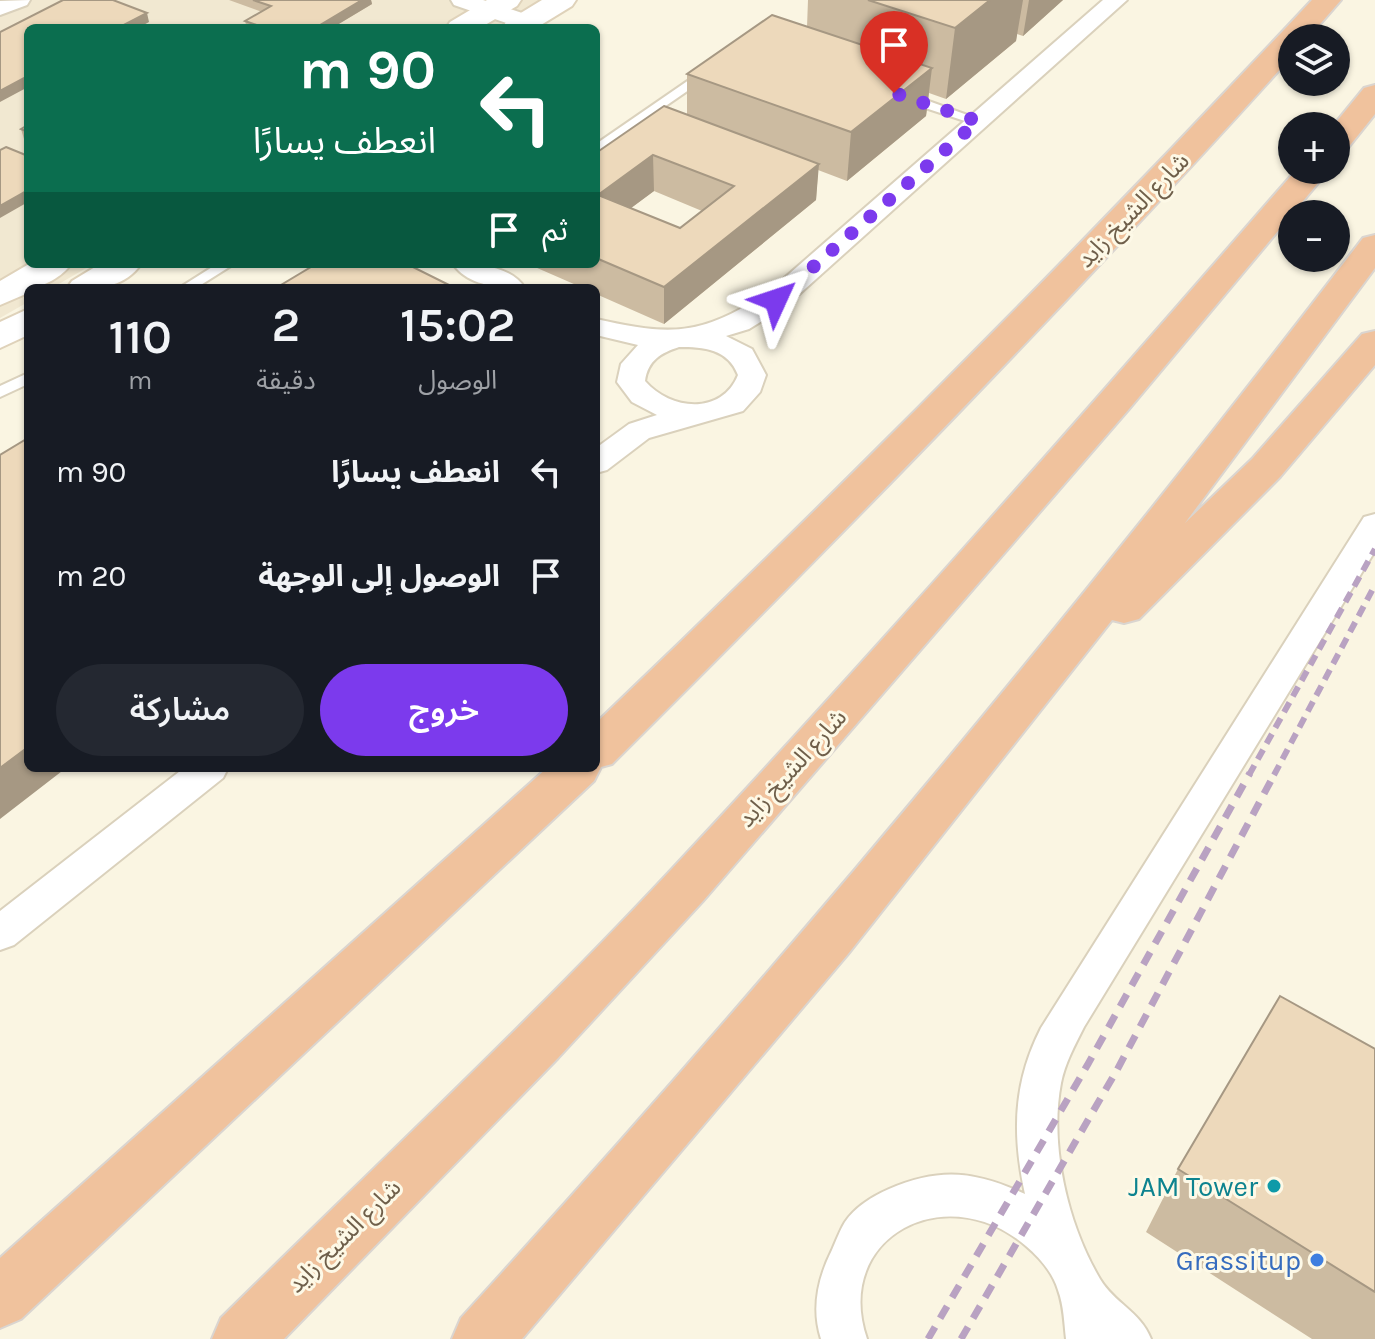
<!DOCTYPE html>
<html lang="ar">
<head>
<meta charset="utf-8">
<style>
  body { margin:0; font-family:Karla,"Noto Sans Arabic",sans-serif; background:#242831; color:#f1f3f6; direction:rtl; height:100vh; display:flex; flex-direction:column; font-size:30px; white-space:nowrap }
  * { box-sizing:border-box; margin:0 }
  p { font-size:26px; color:#9ea1a6 }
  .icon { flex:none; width:44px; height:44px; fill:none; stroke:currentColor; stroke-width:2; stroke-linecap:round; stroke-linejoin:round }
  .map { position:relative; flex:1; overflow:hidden; direction:ltr }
  .side { position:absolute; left:24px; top:284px; width:576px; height:488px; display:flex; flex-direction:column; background:#171b24; border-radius:12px; box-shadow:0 2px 6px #0004; direction:rtl }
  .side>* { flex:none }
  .top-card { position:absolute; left:24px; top:24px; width:576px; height:244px; border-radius:12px; box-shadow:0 2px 6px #0004; direction:rtl; background:#0b6e4f; color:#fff; overflow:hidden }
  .fabs { position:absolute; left:1278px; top:24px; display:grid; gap:16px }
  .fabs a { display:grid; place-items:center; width:72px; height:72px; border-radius:50%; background:#171b24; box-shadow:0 2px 6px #0004; font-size:40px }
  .pin { position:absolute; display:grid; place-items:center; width:68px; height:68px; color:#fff; margin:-82px -34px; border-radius:50% 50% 50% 0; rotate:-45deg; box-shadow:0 0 8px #0007 }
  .pin .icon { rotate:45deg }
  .me { position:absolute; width:88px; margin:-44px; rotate:48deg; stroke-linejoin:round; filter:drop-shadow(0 0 6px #0008) }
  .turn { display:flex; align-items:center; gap:28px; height:168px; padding:0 32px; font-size:36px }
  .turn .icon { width:104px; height:104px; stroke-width:2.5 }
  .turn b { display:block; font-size:56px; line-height:68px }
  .then { display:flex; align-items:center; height:76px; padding:0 32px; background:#0003; gap:16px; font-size:30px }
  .eta { display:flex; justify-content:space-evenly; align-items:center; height:136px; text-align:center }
  .eta b { font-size:48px; font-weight:600; line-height:56px }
  .button { display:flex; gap:16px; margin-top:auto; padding:16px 32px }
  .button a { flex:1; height:92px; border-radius:48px; background:#7c3aed; color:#fff; font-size:32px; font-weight:600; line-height:92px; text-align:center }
  .button a+a { background:#242831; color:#f1f3f6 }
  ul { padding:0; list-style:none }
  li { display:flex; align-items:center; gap:24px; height:104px; padding:0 32px }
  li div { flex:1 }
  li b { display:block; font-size:30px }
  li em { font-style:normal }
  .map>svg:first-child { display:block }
</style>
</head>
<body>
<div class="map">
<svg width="1375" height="1339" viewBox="0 0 1375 1339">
  <rect width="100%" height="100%" fill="#faf5e2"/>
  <path fill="#f1e8d1" d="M0,0H540L494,28H28V264H93L52,288H28V302L0,318Z"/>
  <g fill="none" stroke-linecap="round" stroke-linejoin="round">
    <g stroke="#dad1bc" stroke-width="4">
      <path id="lane" d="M702,71L712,74L596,154V144Z
        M901,94H909L984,121L974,124L901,100Z
        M217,264H234L196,288H179Z
        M28,373V384L0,397V386Z"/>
    </g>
    <g stroke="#dad1bc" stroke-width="4">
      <path id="street" d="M30,0L27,5L0,15V1Z
        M451,0H483L534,17L537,22L534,27H518L454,5Z
        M1103,0H1127L786,306L749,329L726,336L752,349L766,375L760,392L743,411L649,438L607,470L596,473V448L629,424L657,415L632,402L617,382L621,364L638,345L596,335V319C672,336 699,336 766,294ZM679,347C704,347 728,349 738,375C722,415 671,411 645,381C648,360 661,353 679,347Z
        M453,264C477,264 510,265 525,288C501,288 469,287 453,264Z
        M1375,514V551L1084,1027C1075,1045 1065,1063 1061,1083C1049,1146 1068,1225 1100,1279C1114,1303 1140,1311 1151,1339H1066C1064,1323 1064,1306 1058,1290C1053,1273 1039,1257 1026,1246C946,1177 832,1237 867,1339H821C811,1308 818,1278 832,1250C836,1241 840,1230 845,1222C855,1207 873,1196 889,1189C940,1167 975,1171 1025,1194C1012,1134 1013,1083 1041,1028L1364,517Z
        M184,768H228L223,778L14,945L0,950V911Z"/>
    </g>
    <g stroke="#dfd2ba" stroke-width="4">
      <path id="secondary" d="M487,0H521L517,6L480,28H446L450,22Z
        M542,0H576L572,6L536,28H502L506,22Z
        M29,264H71C63,276 43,288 28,288V293L0,305V281Z
        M100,264H141C123,290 95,288 67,288L72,281Z
        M28,309V335L0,348V322Z"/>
    </g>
    <g stroke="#dad5d0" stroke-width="4">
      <path id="highway" d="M1312,0H1341L1308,38H1292V56C1073,299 844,533 612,764L601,767L594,781L21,1319L0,1328V1258L547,768H596V723C842,488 1080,248 1312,0Z
        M1375,85V114L1347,149L1336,151V126H1333L1364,88Z
        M1296,170H1329L1129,409L703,901L558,1058L284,1339H212L221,1318C371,1170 525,1026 669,872C883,643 1090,407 1296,170Z
        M1375,235V268L1185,523L1252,459L1362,334L1375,331V365L1280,477L1139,619L1124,623L1112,620L848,954L522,1339H452L461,1318C778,971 1077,611 1363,238Z"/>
    </g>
    <use href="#lane" fill="#fff" fill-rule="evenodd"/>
    <use href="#street" fill="#fff" fill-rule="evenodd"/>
    <use href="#secondary" fill="#fff" fill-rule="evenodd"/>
    <use href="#highway" fill="#f0c29d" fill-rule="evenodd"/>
    <path stroke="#b9a2c2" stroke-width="6" stroke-dasharray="11 7" stroke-linecap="butt" d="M1249,775L1375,549
      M1274,775L1375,585"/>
    <path stroke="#b9a2c2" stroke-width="7" stroke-dasharray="14 10" stroke-linecap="butt" d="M928,1339L1088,1064L1250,773
      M961,1339L1117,1070L1275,773"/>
  </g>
  <path fill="#ccbba1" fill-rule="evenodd" d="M229,0H371L372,4L332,28H247L245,21L262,12Z
    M808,0H1063L1023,36L1017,34L1016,41L946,99L929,93L926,116L847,181L818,170L816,200L664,324L596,294V288H583L528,264H596V153L687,115V74L807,27ZM654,191L702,211L680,228L631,208Z
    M28,125V140L24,139L21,129Z
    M1375,1049V1339H1312L1146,1232L1178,1169Z"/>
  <path fill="#a69883" d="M362,0H371L372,4L332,28H315Z
    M990,0H1023L1016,41L946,99L955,28Z
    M1029,0H1063L1023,36Z
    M147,13L149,22L138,28H118Z
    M932,68L926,116L847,181L851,132Z
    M28,76V87L0,102V91Z
    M653,155L654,191L600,231L598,195Z
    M819,164L816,200L664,324V287Z
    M28,190V202L0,218V206Z
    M28,747V768H66L0,819V768Z"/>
  <path fill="#edd9bb" stroke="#a69883" stroke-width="2" fill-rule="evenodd" d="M63,0H113L147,13L118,28H28V76L0,91V32Z
    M253,0H362L315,28H265L245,21L271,6Z
    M868,0H990L955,28Z
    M772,15L932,68L851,132L687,74Z
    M664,106L819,164L664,287L596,258V153ZM653,155L734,186L680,228L598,195Z
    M28,125V132L21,129Z
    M6,147L28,156V190L0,206V150Z
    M316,264H407L455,288H276Z
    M28,438V747L0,768V455Z
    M1280,996L1375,1049V1292L1178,1169Z"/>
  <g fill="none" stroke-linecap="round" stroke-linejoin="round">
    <path stroke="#7c3aed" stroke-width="14" stroke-dasharray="0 25.2" d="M776,300L978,121L894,93"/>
  </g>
  <circle fill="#0f9aa8" stroke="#fdf9e7" stroke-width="3" cx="1274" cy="1186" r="8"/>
  <circle fill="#3f7fe0" stroke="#fdf9e7" stroke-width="3" cx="1317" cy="1260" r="8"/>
  <g text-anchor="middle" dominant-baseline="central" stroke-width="6" stroke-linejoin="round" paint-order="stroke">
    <g font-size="24" fill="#6f5f4a" stroke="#fdf9e7">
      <text transform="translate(1133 210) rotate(-46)">شارع الشيخ زايد</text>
      <text transform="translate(792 768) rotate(-48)">شارع الشيخ زايد</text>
      <text transform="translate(344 1236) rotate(-45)">شارع الشيخ زايد</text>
    </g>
    <g font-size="28" fill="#0d838f" stroke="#fdf9e7" text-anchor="end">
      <text x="1258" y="1186">JAM Tower</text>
    </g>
    <g font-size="28" fill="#366cbe" stroke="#fdf9e7" text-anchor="end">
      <text x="1301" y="1260">Grassitup</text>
    </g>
  </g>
</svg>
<div class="fabs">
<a><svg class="icon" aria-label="layers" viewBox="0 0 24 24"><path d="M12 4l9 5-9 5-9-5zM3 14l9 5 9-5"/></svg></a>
<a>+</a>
<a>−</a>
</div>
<div class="pin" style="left:894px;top:93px;background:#d93025"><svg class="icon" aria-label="arrive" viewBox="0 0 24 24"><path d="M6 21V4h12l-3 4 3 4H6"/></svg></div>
<svg class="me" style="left:776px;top:300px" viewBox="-20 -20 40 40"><path d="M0-17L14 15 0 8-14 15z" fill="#7c3aed" stroke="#fff" stroke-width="4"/></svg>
<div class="top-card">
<div class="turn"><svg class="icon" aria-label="left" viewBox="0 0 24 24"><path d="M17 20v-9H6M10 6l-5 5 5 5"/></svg><div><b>90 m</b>انعطف يسارًا</div></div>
<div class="then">ثم<svg class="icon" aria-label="arrive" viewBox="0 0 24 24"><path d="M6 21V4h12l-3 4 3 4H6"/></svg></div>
</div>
<section class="side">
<div class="eta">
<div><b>15:02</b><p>الوصول</p></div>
<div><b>2</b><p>دقيقة</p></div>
<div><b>110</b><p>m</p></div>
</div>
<ul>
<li><svg class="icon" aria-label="left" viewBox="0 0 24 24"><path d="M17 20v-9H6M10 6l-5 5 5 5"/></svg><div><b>انعطف يسارًا</b></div><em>90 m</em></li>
<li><svg class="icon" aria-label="arrive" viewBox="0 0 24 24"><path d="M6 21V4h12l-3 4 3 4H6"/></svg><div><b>الوصول إلى الوجهة</b></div><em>20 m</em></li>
</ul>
<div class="button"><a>خروج</a><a>مشاركة</a></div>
</section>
</div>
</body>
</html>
